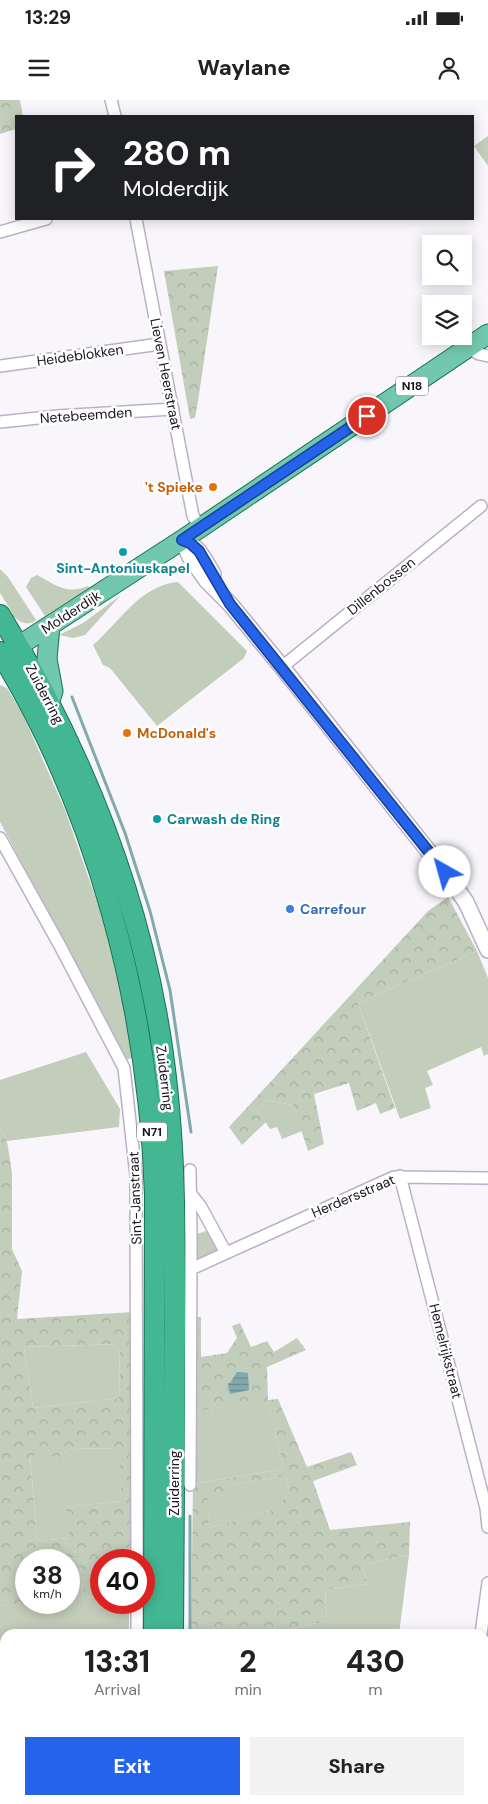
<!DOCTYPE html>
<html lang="en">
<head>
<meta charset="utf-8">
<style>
  body { margin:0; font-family:"DM Sans",sans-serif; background:#f2f2f2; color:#222; height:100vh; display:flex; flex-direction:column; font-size:19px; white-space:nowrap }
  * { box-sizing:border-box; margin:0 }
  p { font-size:16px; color:#767676 }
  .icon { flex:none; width:28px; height:28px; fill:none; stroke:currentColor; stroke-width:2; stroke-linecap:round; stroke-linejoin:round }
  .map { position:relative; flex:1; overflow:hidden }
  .sheet { position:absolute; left:0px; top:1529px; width:489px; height:176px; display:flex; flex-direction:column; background:#fff; border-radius:15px 15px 0 0; box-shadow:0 2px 12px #0003 }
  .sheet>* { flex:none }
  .guide { position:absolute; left:15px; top:15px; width:459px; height:105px; border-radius:0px; box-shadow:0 2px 12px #0003; background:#202124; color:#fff; overflow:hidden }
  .fabs { position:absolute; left:422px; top:135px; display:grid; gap:10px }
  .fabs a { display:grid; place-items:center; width:50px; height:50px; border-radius:0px; background:#fff; box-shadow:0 2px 12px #0003; font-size:25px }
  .speed { position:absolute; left:15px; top:1449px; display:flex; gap:10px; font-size:25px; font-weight:700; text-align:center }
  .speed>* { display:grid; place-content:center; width:65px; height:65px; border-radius:50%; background:#fff; box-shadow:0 2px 12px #0003; line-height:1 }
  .speed small { font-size:12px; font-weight:400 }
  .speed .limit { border:8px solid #d22; background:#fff; color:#111 }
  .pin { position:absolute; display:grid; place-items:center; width:42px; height:42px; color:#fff; margin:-21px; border:2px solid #fff; border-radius:50%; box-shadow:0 1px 5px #0007 }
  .me { position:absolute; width:55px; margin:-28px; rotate:322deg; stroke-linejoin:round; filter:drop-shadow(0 0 4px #0008) }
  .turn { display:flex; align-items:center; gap:18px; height:105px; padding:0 25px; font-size:22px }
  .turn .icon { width:65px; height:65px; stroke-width:2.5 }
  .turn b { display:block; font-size:35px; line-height:42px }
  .eta { display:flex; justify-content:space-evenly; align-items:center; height:85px; text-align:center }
  .eta b { font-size:30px; font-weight:800; line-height:35px }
  .button { display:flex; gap:10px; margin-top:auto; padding:10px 25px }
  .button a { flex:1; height:58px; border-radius:0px; background:#2563eb; color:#fff; font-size:20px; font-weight:800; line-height:58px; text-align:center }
  .button a+a { background:#f2f2f2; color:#222 }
  .status { display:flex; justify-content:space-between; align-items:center; height:35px; padding:0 25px; background:#fff; direction:ltr }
  .status svg { height:14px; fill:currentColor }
  header { display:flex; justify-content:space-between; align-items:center; height:65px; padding:0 25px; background:#fff; font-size:22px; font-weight:800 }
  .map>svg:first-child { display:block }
</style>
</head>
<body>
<div class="status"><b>13:29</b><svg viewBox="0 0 49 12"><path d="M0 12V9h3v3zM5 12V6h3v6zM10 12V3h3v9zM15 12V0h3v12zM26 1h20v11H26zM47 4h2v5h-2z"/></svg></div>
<header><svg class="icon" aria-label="menu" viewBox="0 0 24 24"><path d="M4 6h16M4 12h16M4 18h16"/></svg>Waylane<svg class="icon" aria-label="person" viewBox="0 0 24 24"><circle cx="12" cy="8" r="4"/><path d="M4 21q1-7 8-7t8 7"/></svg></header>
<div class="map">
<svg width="488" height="1704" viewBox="0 0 488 1704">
  <defs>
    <pattern id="forest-crowns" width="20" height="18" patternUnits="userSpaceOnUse" patternTransform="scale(1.25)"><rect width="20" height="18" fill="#c3cdbb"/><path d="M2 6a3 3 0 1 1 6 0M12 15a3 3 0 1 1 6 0" fill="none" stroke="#a7afa0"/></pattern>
    <pattern id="water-rules" width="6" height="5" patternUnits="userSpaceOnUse" patternTransform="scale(1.25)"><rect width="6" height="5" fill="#82aaad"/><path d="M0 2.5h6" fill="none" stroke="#6a898c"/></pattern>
  </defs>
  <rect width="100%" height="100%" fill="#f8f6fb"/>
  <path fill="#c3cdbb" d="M488,36V66L474,46Z
    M0,469L8,477L36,520C28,527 19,522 12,515L13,514L0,493Z
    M37,475C56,485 66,495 88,486L89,488L45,516L26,487L31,478Z
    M178,482L247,551L244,558L157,626L110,568L103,565L93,545C121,521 139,486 178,482Z
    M121,495L85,535L73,538L59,535L83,523Z
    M0,585L7,588L23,615L65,710L104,822L136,958L126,959L0,722Z
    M477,851L488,878V954L484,956L481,947L427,971L433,985L425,988L431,1008L400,1019L358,903Z
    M86,952L120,1009L119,1027L7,1041L0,1029V980Z
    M265,1000L293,1005L302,1031L282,1039L277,1027L270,1029L257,1010Z
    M206,1131L210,1134L218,1148L216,1155L202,1160L194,1155V1135Z
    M120,1244L119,1298L33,1308L24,1247Z
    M268,1300L284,1369L193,1384L195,1311Z
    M71,1348L120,1349L121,1401L67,1407L69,1438L37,1441L30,1354L60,1357Z
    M286,1376L290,1393L272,1411L209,1428L207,1398L224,1395L223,1386Z
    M409,1455L399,1534H266L327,1521L325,1490L367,1484L362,1465Z
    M79,1458L84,1498L101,1497V1502L129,1503V1534H5V1540L0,1541V1506L27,1502H69V1460H57Z
    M189,1700H320V1704H189Z"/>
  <path fill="url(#forest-crowns)" fill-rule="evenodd" d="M0,0H20L23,16H16V29L0,34Z
    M218,166L198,301L195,318L190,319L164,171Z
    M448,797L477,851L358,903L395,1008L380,1014L376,1003L357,1011L349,983L314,994L324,1044L308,1051L293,1005L265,1000L257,1010L266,1022L242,1045L229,1027L428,811Z
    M0,1029L7,1041L12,1073V1149L22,1171L17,1219L133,1212L130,1460H101V1497L84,1498L79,1458L57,1460H26L27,1503L0,1506ZM120,1244L119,1298L33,1308L24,1247ZM71,1348L119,1349L121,1401L66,1407L69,1438L37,1441L30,1355L60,1357Z
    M195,1217H201V1257L227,1253L237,1238L232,1226L240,1223L251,1247L267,1241L274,1252L297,1238L306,1250L267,1267L268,1300L278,1299L307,1367L351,1352L357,1365L313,1381L330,1430L410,1422L409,1455L362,1465L367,1484L325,1490L327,1521L266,1534H191L193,1384L284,1369L268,1301L195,1311ZM286,1376L290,1393L271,1411L209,1428L208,1399L224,1395V1386Z
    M5,1540V1700H127V1704H0V1541Z"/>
  <path fill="url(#water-rules)" d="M237,1272L248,1273L249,1290L230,1294L228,1283H230Z"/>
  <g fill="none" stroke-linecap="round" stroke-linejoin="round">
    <path stroke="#82aaad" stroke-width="3" d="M72,597L125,733L150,811L170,890L191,1032
      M190,1534V1416
      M190,1704V1700"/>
    <g stroke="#bcb0c9" stroke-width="14">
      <path id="minor" d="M111,0L115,16
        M136,119L193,416L200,427
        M0,132L46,119
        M468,248L479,254L488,256
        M0,266L160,244
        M0,322L57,316L173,309
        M282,567L481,406
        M0,738L59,844L124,968L136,1076L137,1460
        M400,1076L486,1408L488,1427
        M191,1094L201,1107L226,1153
        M191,1169L394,1077L488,1078
        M190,1385L191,1139L190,1070
        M137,1534V1502
        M481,1534L488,1483
        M484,1696L488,1697
        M135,1704V1700
        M461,1704V1700"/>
    </g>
    <g stroke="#bcb0c9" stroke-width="18">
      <path id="tertiary" d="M182,440L190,457L207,481L230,504L282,567L445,772L466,802L488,850
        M183,440C199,446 205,461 213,474"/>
    </g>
    <g stroke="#167257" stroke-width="21">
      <path id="primary" d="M6,554L182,440L488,234
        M50,601L53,591L47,559L50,526"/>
    </g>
    <g stroke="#167257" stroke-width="22">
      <path id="trunk" d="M0,515C74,637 130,770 156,911C176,1017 175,1120 175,1227C174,1329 174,1432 173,1534
        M0,552C98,712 149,908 155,1095L154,1534
        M153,1704V1700
        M172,1704V1700"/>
    </g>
    <use href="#minor" stroke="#fff" stroke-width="11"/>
    <use href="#tertiary" stroke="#fff" stroke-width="15"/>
    <use href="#primary" stroke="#72c8ad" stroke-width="19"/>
    <use href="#trunk" stroke="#43b692" stroke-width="20"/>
  </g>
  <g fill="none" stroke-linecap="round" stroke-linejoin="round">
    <g stroke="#184099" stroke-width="12">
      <path id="route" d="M367,316L182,440L190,443L199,451L230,504L445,772"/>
    </g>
    <use href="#route" stroke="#2563eb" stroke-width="9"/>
  </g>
  <g fill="#e8710a" stroke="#fff" stroke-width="2">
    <circle cx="213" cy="387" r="5"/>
    <circle cx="127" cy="633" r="5"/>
  </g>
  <g fill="#0f9aa8" stroke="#fff" stroke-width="2">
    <circle cx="123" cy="452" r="5"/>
    <circle cx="157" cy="719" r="5"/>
  </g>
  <circle fill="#3f7fe0" stroke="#fff" stroke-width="2" cx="290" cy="809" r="5"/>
  <g text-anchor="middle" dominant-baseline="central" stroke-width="5" stroke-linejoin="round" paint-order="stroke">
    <g fill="#fff" stroke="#5e5a61" stroke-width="1">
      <rect x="396" y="276.5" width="32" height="19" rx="4"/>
      <rect x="137" y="1022.5" width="30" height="19" rx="4"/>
    </g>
    <g font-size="12" font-weight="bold" fill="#19141d">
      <text x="412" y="286">N18</text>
      <text x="152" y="1032">N71</text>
    </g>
    <g font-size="14" fill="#19141d" stroke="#fff">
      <text transform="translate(80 255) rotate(-8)">Heideblokken</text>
      <text transform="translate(166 274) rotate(79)">Lieven Heerstraat</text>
      <text transform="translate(86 315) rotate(-4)">Netebeemden</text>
      <text transform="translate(381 486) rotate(-39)">Dillenbossen</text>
      <text transform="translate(71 512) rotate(-33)">Molderdijk</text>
      <text transform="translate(45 594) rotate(62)">Zuiderring</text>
      <text transform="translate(165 978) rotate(83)">Zuiderring</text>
      <text transform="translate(353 1096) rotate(-23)">Herdersstraat</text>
      <text transform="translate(135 1098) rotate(-92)">Sint-Janstraat</text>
      <text transform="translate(446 1251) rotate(76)">Hemelrijkstraat</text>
      <text transform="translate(174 1383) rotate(-90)">Zuiderring</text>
    </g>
    <g font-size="14" font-weight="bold" fill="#c56008" stroke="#fff" text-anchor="end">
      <text x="203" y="387">'t Spieke</text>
      <text x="137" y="633" text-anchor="start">McDonald's</text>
    </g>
    <g font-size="14" font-weight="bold" fill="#0d838f" stroke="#fff">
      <text x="123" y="468">Sint-Antoniuskapel</text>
      <text x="167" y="719" text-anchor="start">Carwash de Ring</text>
    </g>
    <g font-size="14" font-weight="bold" fill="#366cbe" stroke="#fff" text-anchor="start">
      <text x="300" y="809">Carrefour</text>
    </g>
  </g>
</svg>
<div class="fabs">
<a><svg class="icon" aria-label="search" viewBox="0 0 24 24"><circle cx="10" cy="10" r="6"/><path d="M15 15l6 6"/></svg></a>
<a><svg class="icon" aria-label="layers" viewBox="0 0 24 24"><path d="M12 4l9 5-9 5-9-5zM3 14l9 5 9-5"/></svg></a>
</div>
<div class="speed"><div>38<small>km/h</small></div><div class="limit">40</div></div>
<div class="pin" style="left:367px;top:316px;background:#d93025"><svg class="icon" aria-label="arrive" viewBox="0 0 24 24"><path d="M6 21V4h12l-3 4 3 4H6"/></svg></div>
<svg class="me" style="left:445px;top:772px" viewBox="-20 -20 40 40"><circle r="19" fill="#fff"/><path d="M0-13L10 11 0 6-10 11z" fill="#2563eb"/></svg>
<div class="guide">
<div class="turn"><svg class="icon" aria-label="right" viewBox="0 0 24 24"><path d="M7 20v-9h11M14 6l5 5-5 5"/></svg><div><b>280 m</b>Molderdijk</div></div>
</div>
<section class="sheet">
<div class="eta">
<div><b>13:31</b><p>Arrival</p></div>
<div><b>2</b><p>min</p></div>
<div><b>430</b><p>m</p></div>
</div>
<div class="button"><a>Exit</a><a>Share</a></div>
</section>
</div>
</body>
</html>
